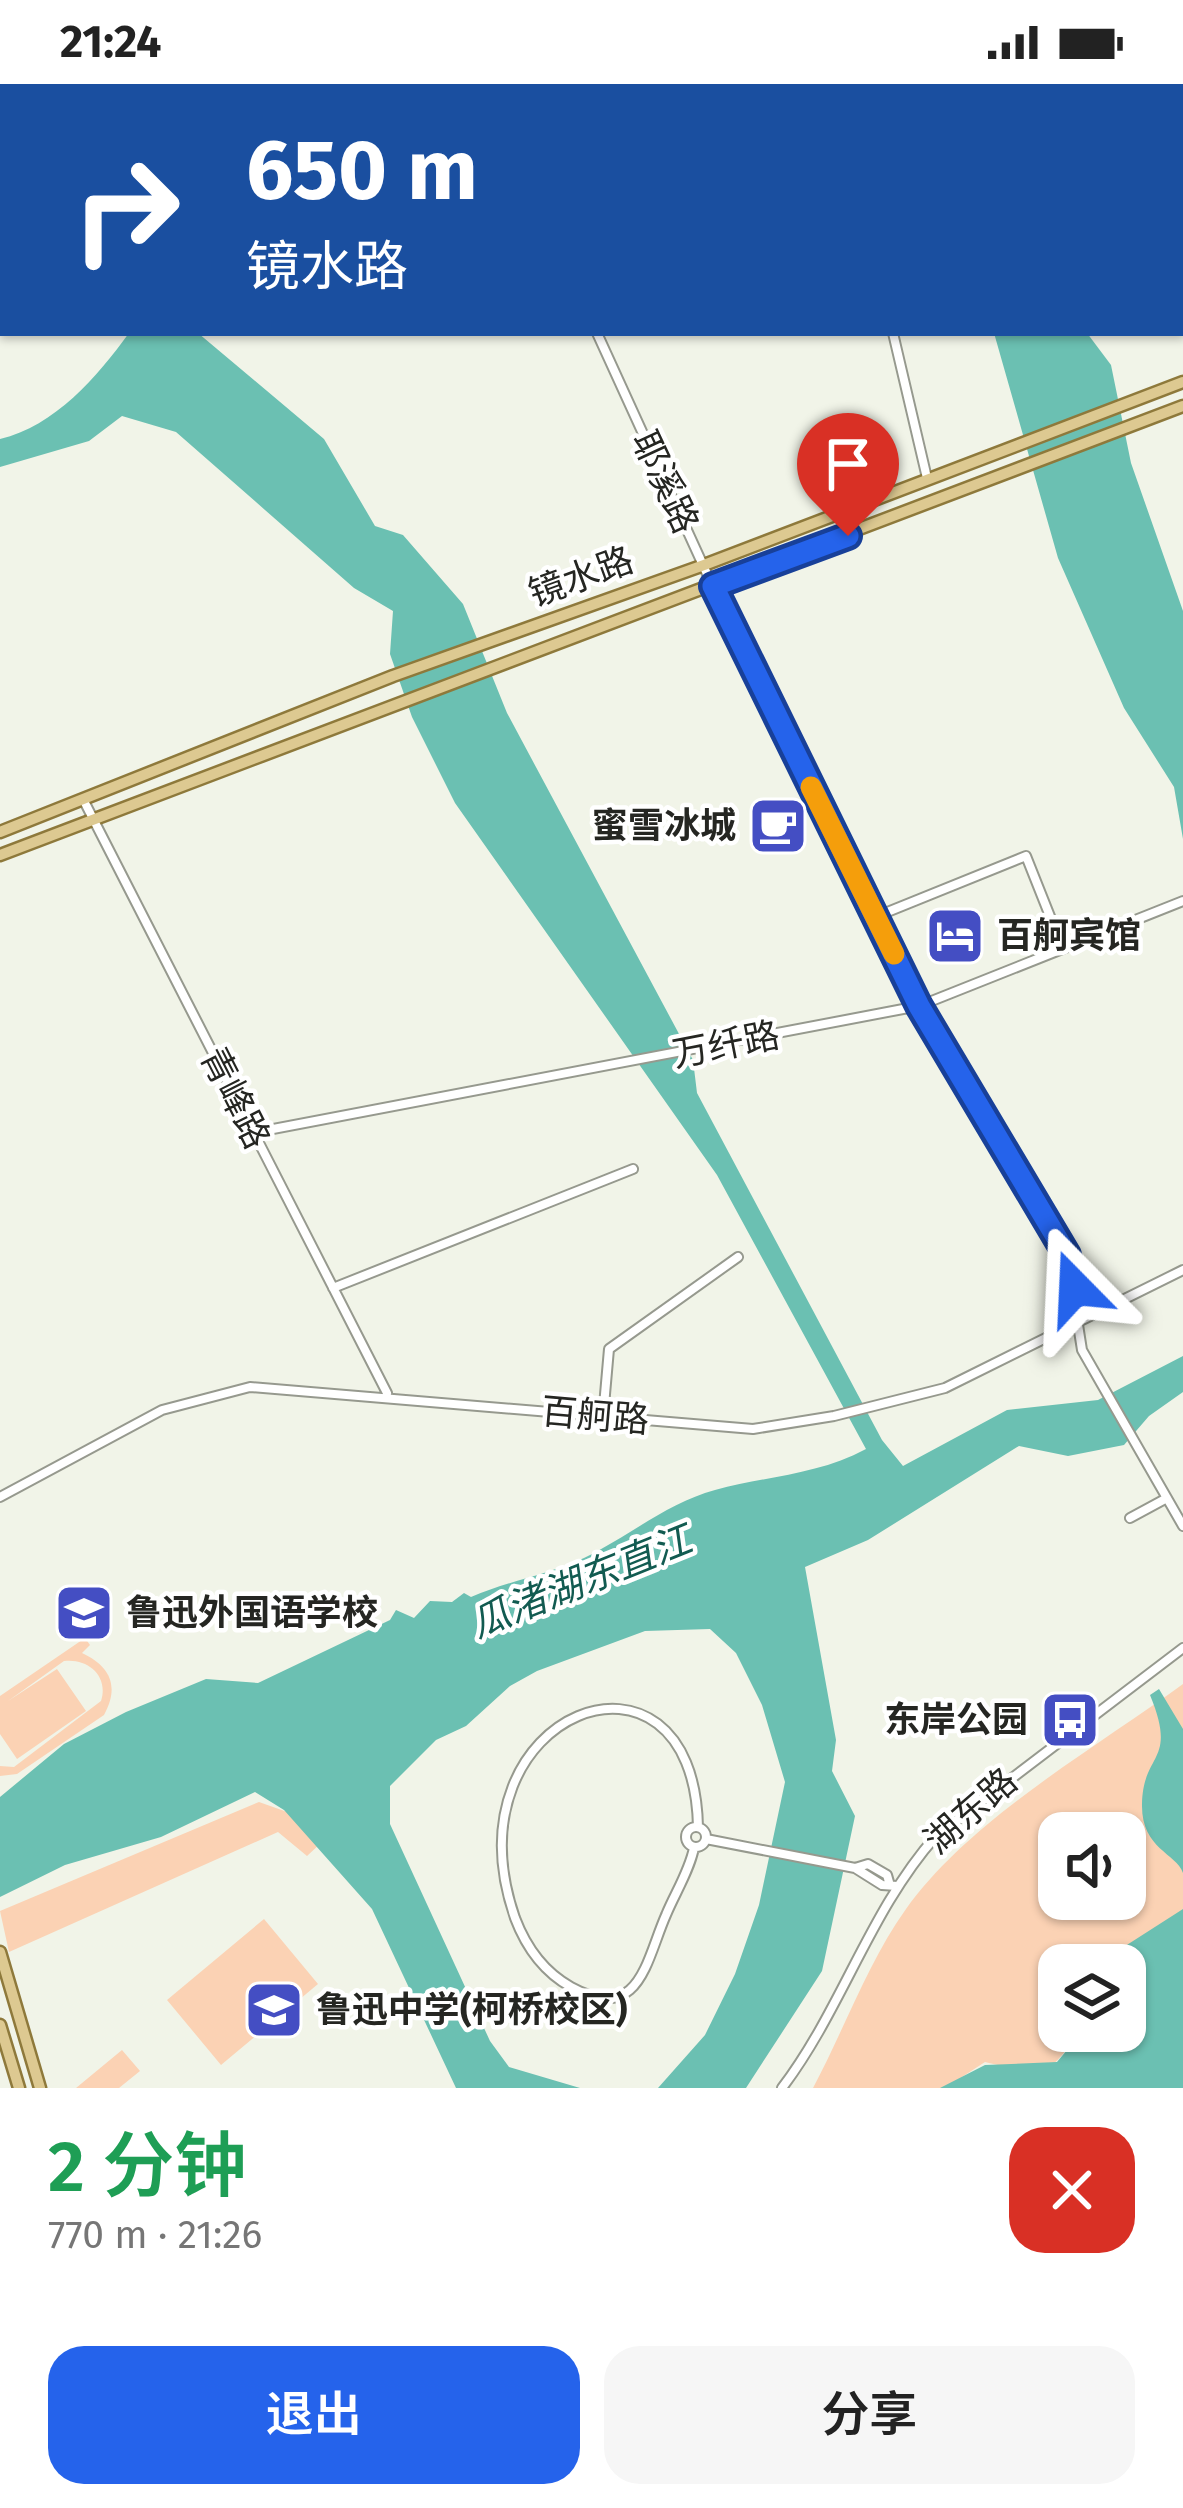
<!DOCTYPE html>
<html lang="zh">
<head>
<meta charset="utf-8">
<style>
  body { margin:0; font-family:"Fira Sans","Noto Sans SC",sans-serif; background:#f6f6f6; color:#222; height:100vh; display:flex; flex-direction:column; font-size:45px; white-space:nowrap }
  * { box-sizing:border-box; margin:0 }
  p { font-size:39px; color:#767676 }
  .icon { flex:none; width:66px; height:66px; fill:none; stroke:currentColor; stroke-width:2; stroke-linecap:round; stroke-linejoin:round }
  .map { position:relative; height:2004px; overflow:hidden }
  .sheet { display:flex; flex-direction:column; background:#fff; flex:1 }
  .sheet>* { flex:none }
  .banner { position:absolute; left:0px; top:0px; width:1185px; height:252px; box-shadow:0 3px 9px #0004; background:#1a4fa0; color:#fff; overflow:hidden }
  .buttons { position:absolute; left:1038px; top:1728px; display:grid; gap:24px }
  .buttons a { display:grid; place-items:center; width:108px; height:108px; border-radius:24px; background:#fff; box-shadow:0 3px 9px #0004; font-size:60px }
  .pin { position:absolute; display:grid; place-items:center; width:102px; height:102px; color:#fff; margin:-123px -51px; border-radius:50% 50% 50% 0; rotate:-45deg; box-shadow:0 0 12px #0007 }
  .pin .icon { rotate:45deg }
  .me { position:absolute; width:132px; margin:-66px; rotate:339deg; stroke-linejoin:round; filter:drop-shadow(0 0 9px #0008) }
  .turn { display:flex; align-items:center; gap:42px; height:252px; padding:0 48px; font-size:54px }
  .turn .icon { width:156px; height:156px; stroke-width:2.5 }
  .turn b { display:block; font-size:84px; line-height:102px }
  .round { display:grid; place-items:center; flex:none; width:126px; height:126px; border-radius:36px; background:#f6f6f6 }
  .head { display:flex; align-items:center; justify-content:space-between; height:204px; padding:0 48px }
  h1 { font-size:72px; font-weight:600; line-height:90px; color:#1e9e55 }
  .button { display:flex; gap:24px; margin-top:auto; padding:24px 48px }
  .button a { flex:1; height:138px; border-radius:36px; background:#2563eb; color:#fff; font-size:48px; font-weight:600; line-height:138px; text-align:center }
  .button a+a { background:#f6f6f6; color:#222 }
  .status { display:flex; justify-content:space-between; align-items:center; height:84px; padding:0 60px; background:#fff; direction:ltr }
  .status svg { height:33px; fill:currentColor }
  .map>svg:first-child { display:block }
</style>
</head>
<body>
<div class="status"><b>21:24</b><svg viewBox="0 0 49 12"><path d="M0 12V9h3v3zM5 12V6h3v6zM10 12V3h3v9zM15 12V0h3v12zM26 1h20v11H26zM47 4h2v5h-2z"/></svg></div>
<div class="map">
<svg width="1183" height="2004" viewBox="0 0 1183 2004">
  <rect width="100%" height="100%" fill="#f1f4e8"/>
  <path fill="#fbd2b4" fill-rule="evenodd" d="M85,1554L90,1561L82,1569C110,1582 120,1602 104,1631L17,1690L0,1692V1682L14,1683L101,1617C109,1592 88,1574 64,1577L8,1617L57,1585L86,1627L17,1675L0,1650V1612Z
    M1183,1600V1832L1112,1881H1059V1947H1079C1046,1998 1042,1991 985,1978L945,2004H813C844,1946 868,1878 906,1825C970,1735 1094,1665 1183,1600ZM1059,1749H1125V1815H1059Z
    M259,1718L290,1729L321,1759L307,1772L278,1748L9,1868L0,1827Z
    M264,1835L318,1900L221,1981L167,1916Z
    M122,1966L140,1987L119,2004H76Z"/>
  <path fill="#6bc0b2" d="M129,249H198L324,355L375,442L403,451L463,520L507,629L693,976L697,1009L882,1356L903,1382L1007,1326L1098,1316L1183,1272V1308L1149,1332L1124,1361L1068,1372L1019,1362L868,1456L805,1483L836,1656L832,1687L855,1732L822,1887L746,2004H658L705,1951L735,1890L759,1821L785,1698L762,1621L736,1569L710,1545L645,1547L537,1587L510,1602L466,1642L436,1656L390,1702V1740L490,1957L509,1983L580,2004H456L372,1825L284,1726L255,1708L161,1753L65,1781L0,1813V1713L64,1660L126,1628L206,1595L258,1599L390,1536L396,1526L414,1534L430,1517L452,1518L464,1509L471,1513C508,1497 547,1491 584,1474C628,1453 667,1419 715,1406C766,1392 818,1391 866,1365L717,1091L455,719L412,633L390,570L393,527L354,504L176,348L122,332L89,357L0,383V355C55,342 97,293 129,249Z
    M994,249H1087L1111,281L1131,379L1183,527V755L1174,703L1124,624L1058,474Z
    M1159,1605L1183,1645V1789C1176,1769 1141,1765 1142,1720C1143,1667 1178,1679 1150,1611Z
    M1183,1825V2004H940L985,1981L1057,1978L1083,1947H1125V1881H1108L1119,1866Z"/>
  <g fill="none" stroke-linecap="round" stroke-linejoin="round">
    <g stroke="#96998e" stroke-width="12">
      <path id="minor" d="M482,0L483,3
        M831,0V3
        M1172,0L1173,3
        M1182,25L1183,28
        M597,249L713,503L919,922L1067,1171L1082,1266L1183,1442
        M893,249L927,394
        M84,717L387,1309
        M875,833L1026,772L1063,865
        M252,1049L919,922L1183,817
        M333,1204L633,1085
        M603,1333L609,1265L738,1173
        M0,1413L162,1326L250,1303L753,1345L834,1332L945,1304L1183,1186
        M1130,1434L1167,1414
        M686 1753a10 10 0 1 1 20 0a10 10 0 1 1-20 0Z
        M706,1755L855,1784
        M694,1764C689,1788 675,1809 666,1831C646,1876 640,1941 571,1903C544,1888 526,1863 515,1834C443,1626 694,1534 698,1743
        M889,1798L887,1791L868,1780L855,1784L882,1801L897,1802
        M782,2004C842,1925 870,1826 936,1752L1183,1564"/>
    </g>
    <g stroke="#8e793b" stroke-width="15">
      <path id="major" d="M0,748L393,592L704,481L1183,298
        M0,771L1183,322
        M0,1868L40,2004
        M0,1941L19,2004"/>
    </g>
    <use href="#minor" stroke="#fff" stroke-width="8"/>
    <use href="#major" stroke="#ddc991" stroke-width="10"/>
  </g>
  <g fill="none" stroke-linecap="round" stroke-linejoin="round">
    <g stroke="#184099" stroke-width="30">
      <path id="route" d="M848,452L713,502L919,922L1067,1171L1075,1204"/>
    </g>
    <use href="#route" stroke="#2563eb" stroke-width="21"/>
    <path stroke="#f59e0b" stroke-width="21" d="M811,703L894,870"/>
  </g>
  <defs>
    <g id="cafe-square" transform="scale(3)"><rect x="-9" y="-9" width="18" height="18" rx="4" fill="#444ec3" stroke="#fff"/><path d="M-5.5-4.5H6V0H3Q3 3.5 0 3.5H-2.5Q-5.5 3.5-5.5 0ZM3-3.2v2h1.7v-2ZM-6 4.5H4V6H-6Z" fill="#fff"/></g>
    <g id="hotel-square" transform="scale(3)"><rect x="-9" y="-9" width="18" height="18" rx="4" fill="#444ec3" stroke="#fff"/><path d="M-6-4.5h1.5V1H6V5H4.5V3h-9V5H-6ZM-4 0a1.8 1.8 0 1 1 3.6 0ZM.5 0V-2.5h3Q6-2.5 6 0Z" fill="#fff"/></g>
    <g id="school-square" transform="scale(3)"><rect x="-9" y="-9" width="18" height="18" rx="4" fill="#444ec3" stroke="#fff"/><path d="M0-5L7-2L0 1L-7-2ZM-4 1L0 2.5L4 1V4Q0 6-4 4Z" fill="#fff"/></g>
    <g id="bus-square" transform="scale(3)"><rect x="-9" y="-9" width="18" height="18" rx="4" fill="#444ec3" stroke="#fff"/><path d="M-5-6H5V4H4V6H2V4H-2V6H-4V4H-5ZM-3.5-4V0h7V-4ZM-3.5 1.2v1.5H-2V1.2ZM2 1.2v1.5H3.5V1.2Z" fill="#fff"/></g>
  </defs>
  <g fill-rule="evenodd">
    <use href="#cafe-square" x="778" y="742"/>
    <use href="#hotel-square" x="955" y="852"/>
    <use href="#school-square" x="84" y="1529"/>
    <use href="#bus-square" x="1070" y="1636"/>
    <use href="#school-square" x="274" y="1926"/>
  </g>
  <g text-anchor="middle" dominant-baseline="central" stroke-width="9" stroke-linejoin="round" paint-order="stroke">
    <g font-size="36" fill="#252622" stroke="#fff">
      <text transform="translate(665 398) rotate(65)">耶溪路</text>
      <text transform="translate(581 493) rotate(-20)">镜水路</text>
      <text transform="translate(726 961) rotate(-11)">万纤路</text>
      <text transform="translate(235 1014) rotate(63)">青峰路</text>
      <text transform="translate(595 1332) rotate(5)">百舸路</text>
      <text transform="translate(971 1727) rotate(-41)">湖东路</text>
    </g>
    <g font-size="36" font-weight="bold" fill="#252622" stroke="#fff" text-anchor="start">
      <text x="736" y="742" text-anchor="end">蜜雪冰城</text>
      <text x="997" y="852">百舸宾馆</text>
      <text x="126" y="1529">鲁迅外国语学校</text>
      <text x="1028" y="1636" text-anchor="end">东岸公园</text>
      <text x="316" y="1926">鲁迅中学(柯桥校区)</text>
    </g>
    <g font-size="39" font-style="italic" fill="#125b51" stroke="#fff">
      <text transform="translate(581 1498) rotate(-22)">瓜渚湖东直江</text>
    </g>
  </g>
</svg>
<div class="buttons">
<a><svg class="icon" aria-label="sound" viewBox="0 0 24 24"><path d="M4 9h4l5-4v14l-5-4H4zM17 9q2 3 0 6"/></svg></a>
<a><svg class="icon" aria-label="layers" viewBox="0 0 24 24"><path d="M12 4l9 5-9 5-9-5zM3 14l9 5 9-5"/></svg></a>
</div>
<div class="pin" style="left:848px;top:452px;background:#d93025"><svg class="icon" aria-label="arrive" viewBox="0 0 24 24"><path d="M6 21V4h12l-3 4 3 4H6"/></svg></div>
<svg class="me" style="left:1075px;top:1204px" viewBox="-20 -20 40 40"><path d="M0-17L14 15 0 8-14 15z" fill="#2563eb" stroke="#fff" stroke-width="4"/></svg>
<div class="banner">
<div class="turn"><svg class="icon" aria-label="right" viewBox="0 0 24 24"><path d="M7 20v-9h11M14 6l5 5-5 5"/></svg><div><b>650 m</b>镜水路</div></div>
</div>
</div>
<section class="sheet">
<div class="head"><div><h1>2 分钟</h1><p>770 m · 21:26</p></div><a class="round" style="background:#d93025;color:#fff"><svg class="icon" aria-label="close" viewBox="0 0 24 24"><path d="M6 6l12 12M18 6L6 18"/></svg></a></div>
<div class="button"><a>退出</a><a>分享</a></div>
</section>
</body>
</html>
